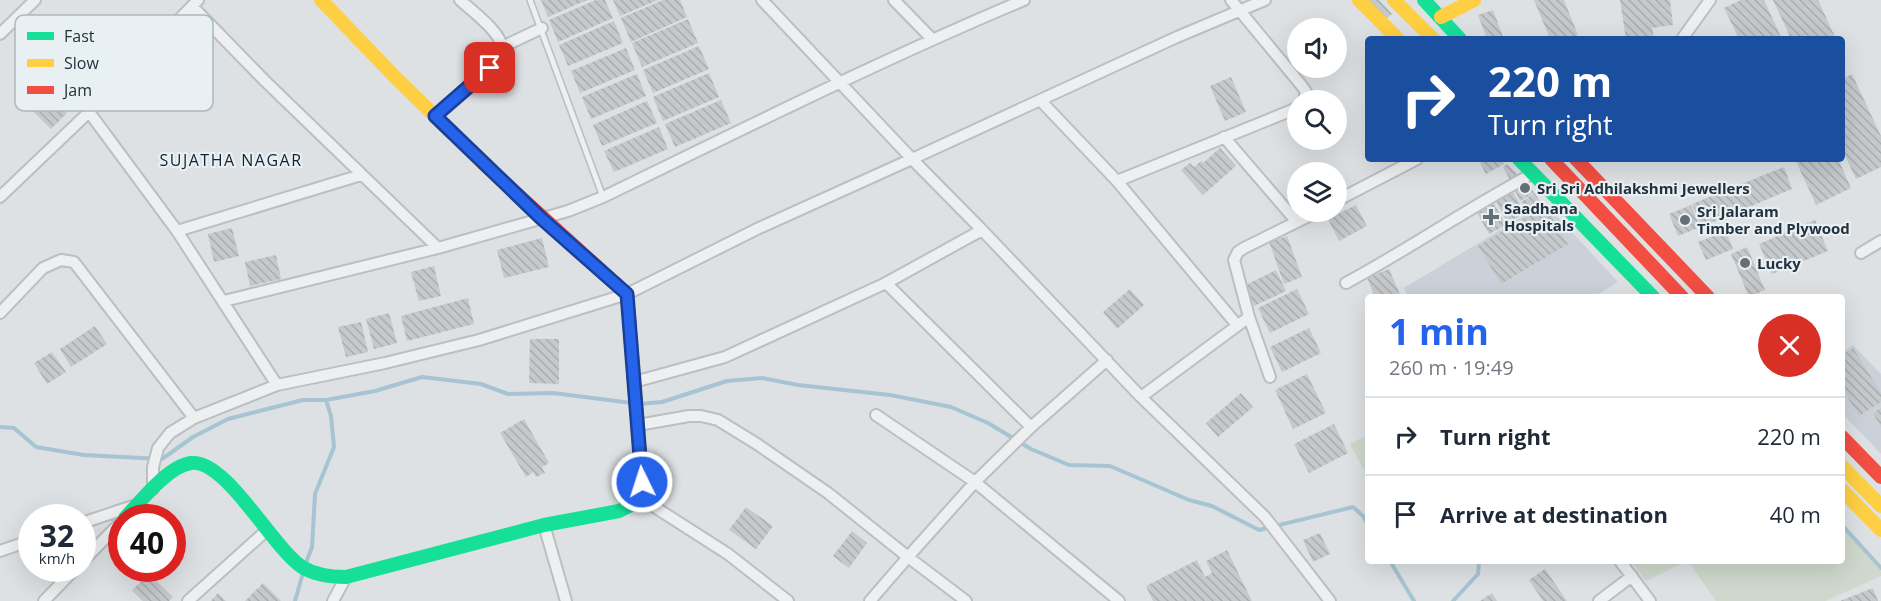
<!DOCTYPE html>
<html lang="en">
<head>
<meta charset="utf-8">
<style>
  body { margin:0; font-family:"Open Sans",sans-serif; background:#f2f2f3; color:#1f2937; height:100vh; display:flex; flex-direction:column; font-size:22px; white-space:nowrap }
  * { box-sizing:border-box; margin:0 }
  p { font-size:20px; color:#747a83 }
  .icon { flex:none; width:33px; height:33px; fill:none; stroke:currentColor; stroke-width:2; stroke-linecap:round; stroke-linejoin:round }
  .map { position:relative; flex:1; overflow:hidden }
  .sheet { position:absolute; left:1365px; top:294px; width:480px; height:270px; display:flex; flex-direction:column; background:#fff; border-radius:6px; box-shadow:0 6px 24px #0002 }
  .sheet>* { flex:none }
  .hud { position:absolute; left:1365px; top:36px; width:480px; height:126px; border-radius:6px; box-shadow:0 6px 24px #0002; background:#1a4fa0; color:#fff; overflow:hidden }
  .buttons { position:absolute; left:1287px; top:18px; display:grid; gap:12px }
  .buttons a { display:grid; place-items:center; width:60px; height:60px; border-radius:50%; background:#fff; box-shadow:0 6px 24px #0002; font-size:30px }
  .speed { position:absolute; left:18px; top:504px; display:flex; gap:12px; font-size:30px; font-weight:700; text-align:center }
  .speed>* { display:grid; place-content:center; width:78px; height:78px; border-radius:50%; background:#fff; box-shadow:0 6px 24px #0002; line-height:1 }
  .speed small { font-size:15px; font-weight:400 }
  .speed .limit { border:9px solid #d22; background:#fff; color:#111 }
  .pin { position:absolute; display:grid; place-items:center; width:51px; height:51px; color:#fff; margin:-26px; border-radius:12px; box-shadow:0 3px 9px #0006 }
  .me { position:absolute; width:66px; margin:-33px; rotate:356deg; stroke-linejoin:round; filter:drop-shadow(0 0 4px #0008) }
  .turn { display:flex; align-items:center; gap:21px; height:126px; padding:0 24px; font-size:27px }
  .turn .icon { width:78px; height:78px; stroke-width:2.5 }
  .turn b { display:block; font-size:42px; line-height:51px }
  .round { display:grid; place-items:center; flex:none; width:63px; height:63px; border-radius:32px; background:#f2f2f3 }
  .overview { display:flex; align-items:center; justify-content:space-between; height:102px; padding:0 24px }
  h1 { font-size:36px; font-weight:700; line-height:45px; color:#2563eb }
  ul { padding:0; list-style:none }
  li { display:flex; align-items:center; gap:18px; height:78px; padding:0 24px; border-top:2px solid #e0e1e3 }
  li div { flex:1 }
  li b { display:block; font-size:22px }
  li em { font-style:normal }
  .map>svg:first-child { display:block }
</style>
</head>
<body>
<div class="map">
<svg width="1881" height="601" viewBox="0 0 1881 601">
  <defs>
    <pattern id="building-back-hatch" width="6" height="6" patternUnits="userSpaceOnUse" patternTransform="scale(1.5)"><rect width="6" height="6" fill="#c5c9cc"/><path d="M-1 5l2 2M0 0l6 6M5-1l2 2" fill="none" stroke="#a9adb0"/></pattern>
  </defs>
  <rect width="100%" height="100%" fill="#dde1e4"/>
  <path fill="#cad1d8" d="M1545,203L1618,282L1593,297H1408L1404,288Z
    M1853,345L1881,374V454L1842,413V352Z"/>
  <path fill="#cfd8cd" d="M1368,434V478L1350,444Z
    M1842,525L1881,566V576L1826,601H1716L1688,561H1842Z
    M1631,561H1687L1646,581Z"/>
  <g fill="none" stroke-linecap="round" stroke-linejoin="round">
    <path stroke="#a7c4d2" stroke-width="4" d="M639,404L662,402L727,381L762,378L798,385L890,395L951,407L988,423L1031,449L1069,465L1110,466L1189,500L1212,506L1259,530L1353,507L1363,516L1368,525
      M0,427L14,428L36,447L84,455L162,459L193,437L228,419L303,400H326L375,391L422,377L481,384L508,394L553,393L632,403
      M1842,525L1881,568
      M1390,561L1414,601
      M306,563L312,547L315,494L334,447L331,416L326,400
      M295,601L303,573
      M1453,601L1478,574L1479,561"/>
  </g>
  <path fill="url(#building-back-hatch)" d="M541,0H587L548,17Z
    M596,0H605L613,18L558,42L549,20Z
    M613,0H658L620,16Z
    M663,0H680L687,17L631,42L621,18Z
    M1368,0H1379L1392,14L1386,19Z
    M1534,0H1564L1578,35L1569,39H1550Z
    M1620,0H1670L1673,25L1652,28L1654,37L1645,39H1626Z
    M1741,0H1764L1782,39H1739L1724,8Z
    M1773,0H1818L1836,39H1791Z
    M1493,10L1504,39H1487L1478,15Z
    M688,19L698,43L642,67L632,43Z
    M614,21L623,43L568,66L559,45Z
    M699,46L709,69L653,93L643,70Z
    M626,48L635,70L580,93L571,71Z
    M709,73L719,97L663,121L653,97Z
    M637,74L646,96L591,119L582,97Z
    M1852,74L1881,136V167L1856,179L1842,149V79Z
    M1231,77L1246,112L1225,121L1210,86Z
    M35,82L67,113L51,129L19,98Z
    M721,100L731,123L675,147L665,124Z
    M647,101L657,123L602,146L593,125Z
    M659,127L668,149L614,172L604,151Z
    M1220,148L1236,166L1203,195L1181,170L1190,163L1194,167L1201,161L1203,163Z
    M1486,159H1501L1504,164L1486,174L1480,163Z
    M1795,159H1838L1851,188L1816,205Z
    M1507,164L1518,175L1510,180L1503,167Z
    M1784,167L1792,189L1701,227L1692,204Z
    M1528,182L1534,193L1520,201L1514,189Z
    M1512,190L1525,213L1508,223L1495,200Z
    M1535,193L1541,203L1527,212L1521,202Z
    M1493,202L1506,225L1489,234L1476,211Z
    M1356,205L1367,226L1339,241L1328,219Z
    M1545,205L1568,244L1501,284L1478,246Z
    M1691,205L1700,227L1678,236L1669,214Z
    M1815,220L1828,251L1772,274L1759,244Z
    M232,228L239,256L214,262L208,234Z
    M1726,231L1733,249L1706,260L1698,242Z
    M1287,236L1302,277L1284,284L1269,242Z
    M542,238L549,267L504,278L497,250Z
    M1747,247L1765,290L1749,297L1731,254Z
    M276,255L281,279L250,286L245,262Z
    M434,266L441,296L419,301L411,272Z
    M1389,269L1401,297H1375L1367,278Z
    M1276,270L1286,291L1254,306L1244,286Z
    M1130,289L1144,305L1117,329L1103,312Z
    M1297,289L1309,314L1270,333L1258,308Z
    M468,298L474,324L407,341L401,316Z
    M389,313L397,343L374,349L366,319Z
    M361,322L368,352L346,357L338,327Z
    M95,326L107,344L71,367L60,349Z
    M1309,328L1321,353L1282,372L1270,347Z
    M530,339H559V384L529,383Z
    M1853,348L1881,393V402L1859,416L1842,388V355Z
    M52,352L66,372L47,384L34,363Z
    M1307,374L1326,413L1293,429L1275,390Z
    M1241,393L1253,407L1218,437L1206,423Z
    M1881,408V427L1873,413Z
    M524,419L549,463L542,467L545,473L536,477L533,472L526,477L500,433Z
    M1334,424L1348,453L1309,473L1294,444Z
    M746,507L773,526L756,549L729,530Z
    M852,531L867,543L849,568L833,556Z
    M1320,533L1330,554L1313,562L1303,540Z
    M1227,550L1252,601H1153L1146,586L1197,560L1205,577L1212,573L1206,561Z
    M1545,569L1567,601H1543L1529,580Z
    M149,574L173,597L169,601H143L132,590Z
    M263,583L281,601H245Z
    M1873,588L1878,601H1840Z
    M218,593L226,601H211Z
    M1492,593L1497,601H1480Z"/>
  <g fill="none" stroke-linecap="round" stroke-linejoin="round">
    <g stroke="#bbbfc2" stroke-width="8">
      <path id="lane" d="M530,0L603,197"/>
    </g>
    <g stroke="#bbbfc2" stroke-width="14">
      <path id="street" d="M198,0L89,112L177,231L277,385
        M894,0L932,39
        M1231,0L1302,86L1306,92L1304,100
        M192,6L265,81L438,248
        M0,34L35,0
        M1682,39L1710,0
        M502,47L542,28
        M1040,100L1117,181
        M435,116C448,105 503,63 502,48C502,33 471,10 460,0
        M1224,137L1297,222
        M0,197L89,112
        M1336,201L1417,159
        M982,230L912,159L1177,37L1265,0
        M177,231L361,175
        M1861,253L1881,241
        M1346,283C1407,250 1464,211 1525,178L1531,172
        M224,301L438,248L568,211L603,197C743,129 881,60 1024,0
        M0,313L43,268L61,260L74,262L194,418
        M1237,325L1117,181L1290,111L1298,107
        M1270,377L1249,317L1234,260L1238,252L1244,248L1317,212
        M634,382L725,357L886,283
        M1141,397L1265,517L1330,601
        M876,415L975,482L1119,601
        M638,425L689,416H701L718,420L757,444L828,493L908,557L975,482L1031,427L886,283L982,230L1141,397L1249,317
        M1031,427L1107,360
        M153,489V467L158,448L170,433L194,418L277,385L385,363L479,340L627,294L757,229L912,159L762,0
        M639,497L728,554L788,601
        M82,523L133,506
        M544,525L566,601
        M0,551L32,540
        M1620,561L1650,601
        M82,562L122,521
        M44,601L76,568
        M188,601L267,530
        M333,601L346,577
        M870,601L908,557L966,601
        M1599,601L1632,576"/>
    </g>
    <use href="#lane" stroke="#edeff0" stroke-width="5"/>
    <use href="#street" stroke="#edeff0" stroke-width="10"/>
    <path stroke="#16e098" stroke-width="14" d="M1424,0L1460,39
      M1519,159L1653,297
      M125,518C140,502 168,466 191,463C226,459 272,547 302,567C315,575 331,577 346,577L544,525L619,511L633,504L640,493"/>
    <path stroke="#ffcf43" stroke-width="14" d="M321,0L395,77L483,163
      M1359,0L1398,39
      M1394,0L1433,39
      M1441,17L1474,0
      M1842,466L1881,506
      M1842,490L1881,530"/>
    <path stroke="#f24e42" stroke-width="14" d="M1551,159L1682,297
      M1576,159L1708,297
      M483,163L627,294L642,482L640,493
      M1842,437L1881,477"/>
  </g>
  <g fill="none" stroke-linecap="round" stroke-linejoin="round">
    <g stroke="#184099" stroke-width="15">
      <path id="route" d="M490,68L435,116L542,219L627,294L642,482"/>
    </g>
    <use href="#route" stroke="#2563eb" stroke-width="10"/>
  </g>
  <g fill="#646f78" stroke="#e9f0f4" stroke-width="2">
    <circle cx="1525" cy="188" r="6"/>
    <path d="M1488 208h6v6h6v6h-6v6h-6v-6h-6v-6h6z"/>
    <circle cx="1685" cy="220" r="6"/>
    <circle cx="1745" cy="263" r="6"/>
  </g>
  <g text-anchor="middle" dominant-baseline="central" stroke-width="4.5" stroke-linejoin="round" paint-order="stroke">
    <g font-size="15" font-weight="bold" fill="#23313e" stroke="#e9f0f4" text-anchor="start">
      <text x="1537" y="188">Sri Sri Adhilakshmi Jewellers</text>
      <text x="1504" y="208">Saadhana<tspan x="1504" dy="17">Hospitals</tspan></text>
      <text x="1697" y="211">Sri Jalaram<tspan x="1697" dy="17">Timber and Plywood</tspan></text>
      <text x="1757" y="263">Lucky</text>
    </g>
    <g font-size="16" letter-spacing="1.5" fill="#16222e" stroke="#e9f0f4">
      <text x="231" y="160">SUJATHA NAGAR</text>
    </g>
  </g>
  <rect x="15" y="15" width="198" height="96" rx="9" fill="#e9f0f4" stroke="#aeb7bd" stroke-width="1.5"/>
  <rect x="27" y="32" width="27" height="8" fill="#16e098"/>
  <rect x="27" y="59" width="27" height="8" fill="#ffcf43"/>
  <rect x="27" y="86" width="27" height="8" fill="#f24e42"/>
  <g font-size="16" fill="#23313e">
    <text x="64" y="42">Fast</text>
    <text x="64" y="69">Slow</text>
    <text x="64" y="96">Jam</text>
  </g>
</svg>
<div class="buttons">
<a><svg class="icon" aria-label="sound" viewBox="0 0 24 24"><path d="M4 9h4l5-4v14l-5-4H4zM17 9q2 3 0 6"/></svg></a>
<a><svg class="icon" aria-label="search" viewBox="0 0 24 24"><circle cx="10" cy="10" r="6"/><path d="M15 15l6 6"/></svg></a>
<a><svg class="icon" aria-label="layers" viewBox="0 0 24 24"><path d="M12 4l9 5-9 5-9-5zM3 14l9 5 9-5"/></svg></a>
</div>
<div class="speed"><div>32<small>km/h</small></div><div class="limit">40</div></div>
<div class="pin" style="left:490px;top:68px;background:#d93025"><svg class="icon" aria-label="arrive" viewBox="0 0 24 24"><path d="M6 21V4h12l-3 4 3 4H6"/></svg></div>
<svg class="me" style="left:642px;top:482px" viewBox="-20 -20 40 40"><circle r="17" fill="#2563eb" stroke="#fff" stroke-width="3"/><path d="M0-11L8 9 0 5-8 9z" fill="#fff"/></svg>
<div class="hud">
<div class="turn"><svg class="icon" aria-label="right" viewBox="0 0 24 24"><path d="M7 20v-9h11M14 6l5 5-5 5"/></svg><div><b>220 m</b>Turn right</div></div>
</div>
<section class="sheet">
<div class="overview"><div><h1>1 min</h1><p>260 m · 19:49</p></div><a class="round" style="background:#d93025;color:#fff"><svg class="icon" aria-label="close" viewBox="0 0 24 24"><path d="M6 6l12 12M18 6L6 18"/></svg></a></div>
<ul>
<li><svg class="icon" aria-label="right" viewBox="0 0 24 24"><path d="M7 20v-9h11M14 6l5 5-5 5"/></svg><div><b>Turn right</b></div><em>220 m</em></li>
<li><svg class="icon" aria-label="arrive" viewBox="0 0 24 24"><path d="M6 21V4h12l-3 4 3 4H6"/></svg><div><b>Arrive at destination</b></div><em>40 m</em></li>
</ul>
</section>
</div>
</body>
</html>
